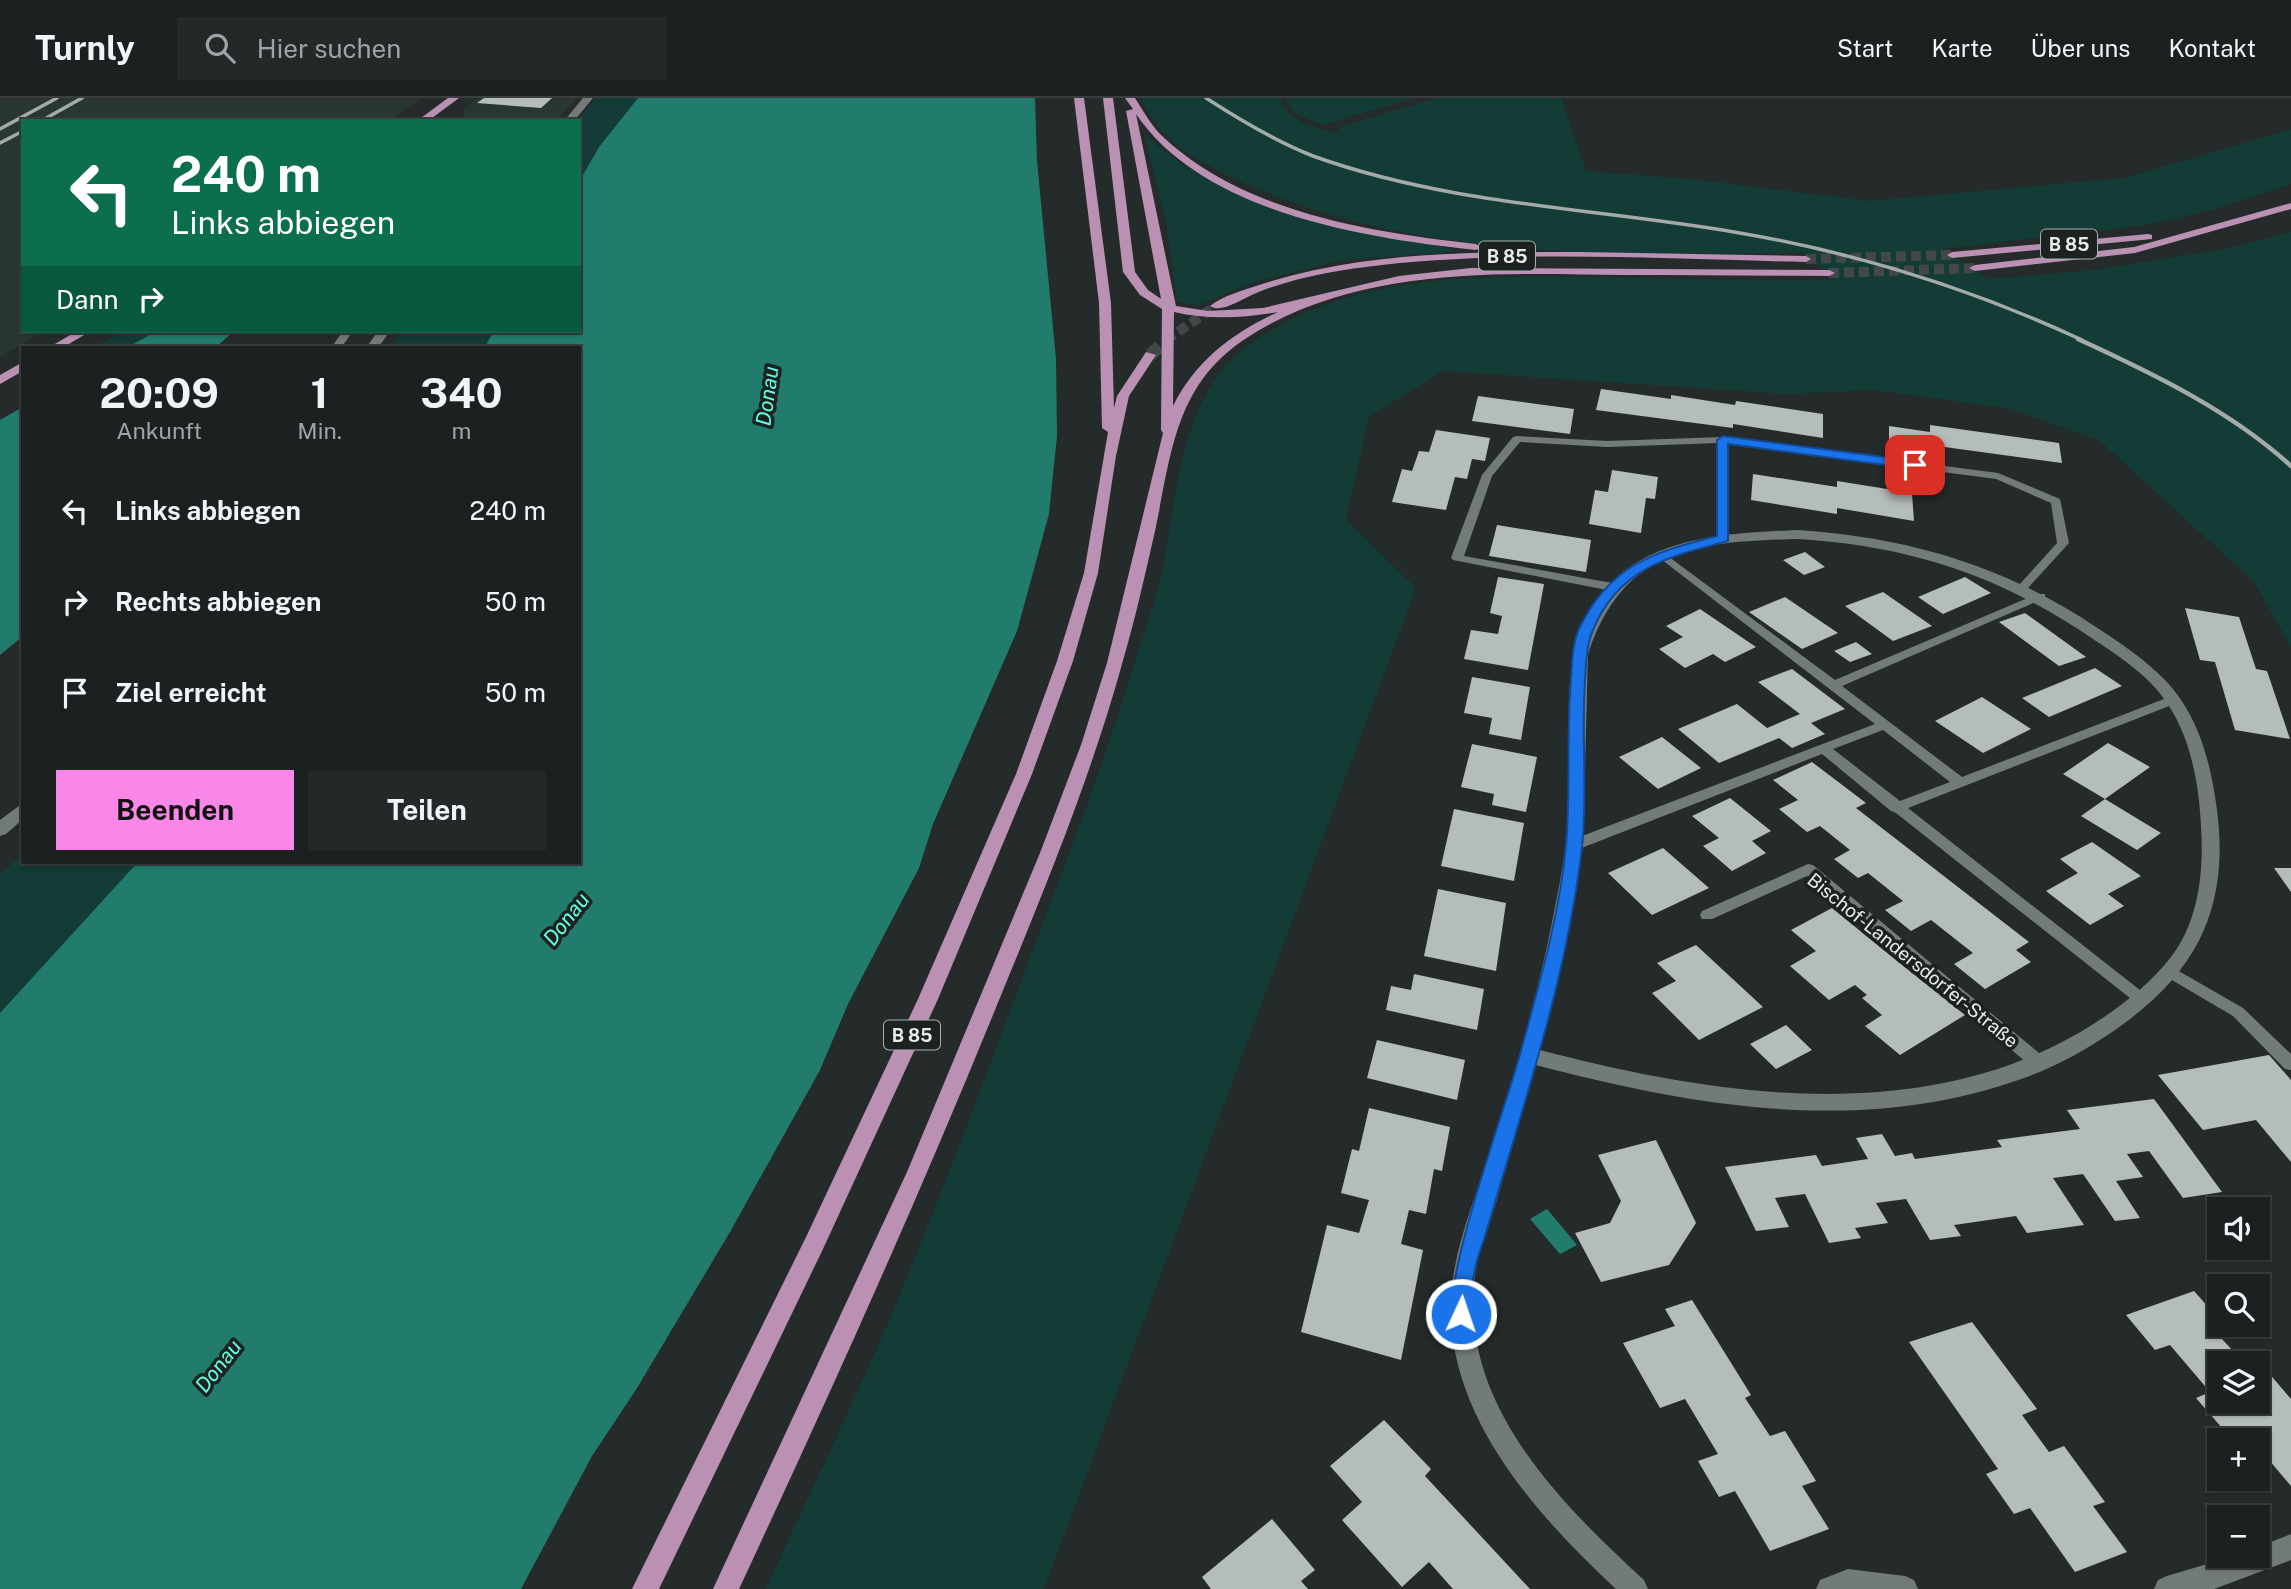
<!DOCTYPE html>
<html lang="de">
<head>
<meta charset="utf-8">
<style>
  body { margin:0; font-family:"Public Sans",sans-serif; background:#252829; color:#f1f3f6; height:100vh; display:flex; flex-direction:column; font-size:26px; white-space:nowrap }
  * { box-sizing:border-box; margin:0 }
  p { font-size:23px; color:#a0a3a5 }
  .icon { flex:none; width:38px; height:38px; fill:none; stroke:currentColor; stroke-width:2; stroke-linecap:round; stroke-linejoin:round }
  .map { position:relative; flex:1; overflow:hidden }
  .side { position:absolute; left:21px; top:248px; width:560px; height:518px; display:flex; flex-direction:column; background:#1c2020; border-radius:0px; box-shadow:0 2px 5px #0004,0 0 0 2px #3a3e3e }
  .side>* { flex:none }
  .banner { position:absolute; left:21px; top:21px; width:560px; height:214px; border-radius:0px; box-shadow:0 2px 5px #0004,0 0 0 2px #3a3e3e; background:#0b6e4f; color:#fff; overflow:hidden }
  .controls { position:absolute; left:2207px; top:1099px; display:grid; gap:14px }
  .controls a { display:grid; place-items:center; width:63px; height:63px; border-radius:0px; background:#1c2020; box-shadow:0 2px 5px #0004,0 0 0 2px #3a3e3e; font-size:35px }
  .pin { position:absolute; display:grid; place-items:center; width:60px; height:60px; color:#fff; margin:-30px; border-radius:14px; box-shadow:0 4px 10px #0006 }
  .me { position:absolute; width:77px; margin:-38px; rotate:3deg; stroke-linejoin:round; filter:drop-shadow(0 0 5px #0008) }
  .turn { display:flex; align-items:center; gap:24px; height:147px; padding:0 35px; font-size:32px }
  .turn .icon { width:91px; height:91px; stroke-width:2.5 }
  .turn b { display:block; font-size:49px; line-height:60px }
  .then { display:flex; align-items:center; height:66px; padding:0 35px; background:#0003; gap:14px; font-size:26px }
  .eta { display:flex; justify-content:space-evenly; align-items:center; height:119px; text-align:center }
  .eta b { font-size:42px; font-weight:700; line-height:49px }
  .primary-button { display:flex; gap:14px; margin-top:auto; padding:14px 35px }
  .primary-button a { flex:1; height:80px; border-radius:0px; background:#fa87e7; color:#111; font-size:28px; font-weight:700; line-height:80px; text-align:center }
  .primary-button a+a { background:#252829; color:#f1f3f6 }
  ul { padding:0; list-style:none }
  li { display:flex; align-items:center; gap:21px; height:91px; padding:0 35px }
  li div { flex:1 }
  li b { display:block; font-size:26px }
  li em { font-style:normal }
  header { display:flex; align-items:center; gap:42px; box-sizing:border-box; height:98px; padding:0 35px; background:#1c2020; border-bottom:2px solid #3a3e3e }
  header strong { font-size:33px }
  nav { display:flex; gap:38px; margin-inline-start:auto; font-size:24px }
  .search { width:490px; height:63px; background:#252829; display:flex; align-items:center; gap:18px; box-sizing:border-box; padding:0 24px; border-radius:0px; color:#a0a3a5; font-size:26px }
  .map>svg:first-child { display:block }
</style>
</head>
<body>
<header>
<strong>Turnly</strong>
<div class="search"><svg class="icon" aria-label="search" viewBox="0 0 24 24"><circle cx="10" cy="10" r="6"/><path d="M15 15l6 6"/></svg>Hier suchen</div>
<nav><a>Start</a><a>Karte</a><a>Über uns</a><a>Kontakt</a></nav>
</header>
<div class="map">
<svg width="2291" height="1491" viewBox="0 0 2291 1491">
  <rect width="100%" height="100%" fill="#252b2a"/>
  <path fill="#293734" d="M0,0H422L389,23H23V233H44L0,259Z
    M478,0H577L556,23H465L463,12Z"/>
  <path fill="#123c35" d="M596,0H638L599,49L579,84V23H577Z
    M1142,0H1280C1286,24 1321,33 1342,36L1338,31L1340,29L1436,0H1561L1586,73L1700,82L1870,103L2124,80L2291,31V86L2211,112L2146,127L1941,151L1989,181L2094,172L2225,151L2291,134V548L2253,483L2100,343L2008,310L1873,292L1787,296L1443,273L1369,319L1346,421L1416,490L1044,1491H766C811,1391 861,1291 903,1189C950,1075 993,959 1036,843C1071,752 1105,661 1134,567C1143,536 1155,505 1162,474C1177,399 1179,301 1245,250C1340,177 1469,178 1582,179C1666,180 1752,184 1836,182L1802,155C1610,156 1413,164 1235,81C1199,64 1156,41 1142,0Z
    M1286,0H1414L1321,27L1294,15Z
    M1144,36C1214,98 1288,118 1377,138C1394,141 1444,145 1455,154L1342,162L1251,185L1199,207L1177,204L1166,123Z
    M123,233H157L126,250H95Z
    M401,233H494L484,250H391Z
    M23,755V765H137L0,915V777Z"/>
  <path fill="#227c6e" d="M638,0H1035L1037,63L1056,261L1057,338L1049,416L1017,533L933,726L919,770L848,906L820,972L730,1134L637,1290L592,1358L521,1491H0V915L137,765H579V250H484L494,233H579V84L599,49Z
    M157,233H234L215,250H126Z
    M23,309V538L0,557V322Z
    M1547,1111L1577,1147L1560,1156L1530,1121Z"/>
  <path fill="#b5bdbb" d="M484,0H552L541,10L477,5Z
    M1601,291L1671,301V297L1735,307L1736,303L1823,316V340L1733,326V330L1596,312Z
    M1478,298L1574,311L1570,336L1472,323Z
    M1930,327L2059,345L2062,365L1930,347L1931,355L1889,348V328L1930,334Z
    M1436,332L1490,340L1485,363L1472,361L1467,381L1455,379L1446,412L1392,404L1402,371L1412,373L1419,353L1429,354Z
    M1612,372L1658,379L1655,401L1646,400L1641,435L1589,426L1595,392L1608,394Z
    M1753,376L1837,389V383L1912,395L1914,423L1837,410V416L1751,402Z
    M1497,427L1591,442L1586,474L1489,458Z
    M1805,454L1825,469L1804,477L1783,462Z
    M1498,479L1544,486L1528,572L1464,561L1471,532L1498,536L1502,518L1490,515Z
    M1965,479L1991,495L1943,516L1918,499Z
    M1883,494L1932,528L1893,543L1845,508Z
    M1785,499L1838,535L1802,551L1749,514Z
    M2185,510L2239,519L2256,571L2267,573L2290,641L2235,632L2215,564L2200,562Z
    M1700,511L1756,549L1725,564L1713,556L1685,570L1659,551L1683,539L1666,528Z
    M2025,515L2086,559L2059,568L1999,524Z
    M1856,544L1872,556L1850,564L1834,553Z
    M2095,570L2122,588L2049,619L2022,600Z
    M1792,571L1845,611L1811,625L1825,636L1792,650L1779,640L1719,665L1678,631L1737,606L1767,630L1800,616L1758,584Z
    M1472,579L1530,589L1521,642L1489,636L1492,620L1464,615Z
    M1982,599L2031,631L1983,655L1935,623Z
    M1662,639L1701,670L1658,691L1619,659Z
    M2108,645L2150,669L2105,701L2063,676Z
    M1472,646L1537,659L1526,714L1492,707L1494,696L1461,689Z
    M1812,664L1866,705L1856,710L2029,844L2016,852L2031,864L1985,891L1954,866L1973,855L1931,822L1911,833L1885,812L1903,803L1868,775L1858,780L1834,761L1850,752L1820,728L1807,734L1779,711L1798,702L1773,682Z
    M1730,700L1771,733L1752,743L1766,755L1732,773L1703,748L1719,740L1692,718Z
    M2105,701L2161,735L2137,752L2081,718Z
    M1454,711L1524,725L1514,783L1441,768Z
    M2092,744L2141,778L2108,796L2124,808L2090,827L2046,793L2078,775L2060,761Z
    M1663,750L1709,790L1652,817L1608,775Z
    M2274,770H2291V794Z
    M1438,791L1506,805L1496,873L1424,858Z
    M1832,810L1897,863L1965,917L1900,957L1865,928L1882,917L1862,900L1867,897L1855,887L1829,902L1790,868L1816,853L1791,832Z
    M1696,847L1763,909L1699,942L1652,895L1676,883L1657,865Z
    M1414,876L1484,891L1477,932L1386,912L1391,888L1411,892Z
    M1786,927L1812,952L1776,971L1750,946Z
    M1377,942L1465,962L1457,1002L1367,980Z
    M2269,957L2291,982V1064L2256,1022L2203,1032L2158,977Z
    M2154,1001L2222,1094L2183,1100L2149,1053L2127,1056L2143,1079L2116,1083L2140,1120L2115,1123L2083,1076L2053,1080L2084,1127L2027,1135L2016,1118L1954,1127L1961,1138L1930,1142L1906,1101L1876,1105L1888,1125L1855,1130L1861,1140L1829,1145L1805,1096L1775,1100L1789,1129L1756,1133L1725,1069L1816,1057L1822,1068L1868,1061L1856,1040L1882,1036L1895,1058L1912,1055L1915,1061L2002,1049L1997,1042L2080,1031L2067,1012Z
    M1369,1010L1450,1029L1442,1073L1434,1071L1426,1116L1409,1112L1401,1146L1423,1152L1401,1262L1301,1234L1327,1127L1359,1135L1369,1102L1341,1095L1352,1051L1359,1053Z
    M1656,1042L1696,1125L1669,1167L1601,1184L1575,1135L1610,1125L1621,1103L1598,1057Z
    M2194,1193L2219,1221V1227H2224L2234,1237L2222,1241L2244,1265H2219V1304H2258V1277L2267,1273L2291,1301V1388L2258,1349V1342H2252L2244,1332L2229,1338L2196,1300L2210,1294L2170,1247L2155,1252L2126,1217Z
    M1692,1202L1751,1297L1745,1300L1770,1338L1785,1333L1816,1383L1802,1388L1829,1431L1770,1453L1735,1393L1719,1399L1698,1363L1718,1356L1685,1301L1660,1310L1623,1245L1675,1228L1665,1211Z
    M1972,1224L2037,1311L2022,1317L2049,1354L2064,1348L2105,1404L2093,1408L2127,1454L2075,1474L2030,1410L2014,1416L1986,1376L1998,1371L1909,1244Z
    M1384,1322L1431,1371L1425,1378L1530,1491H1453L1429,1464L1402,1489L1342,1422L1362,1404L1330,1368Z
    M1272,1421L1315,1472L1301,1483L1308,1491H1211L1202,1479Z"/>
  <g fill="none" stroke-linecap="round" stroke-linejoin="round">
    <path stroke="#424847" stroke-width="10" stroke-dasharray="10 5" stroke-linecap="butt" d="M1806,161L1952,157
      M1829,175L1975,170
      M1166,242L1216,208"/>
    <path stroke="#424847" stroke-width="13" stroke-dasharray="13 7" stroke-linecap="butt" d="M1150,257L1168,241"/>
    <path fill="#737b79" fill-rule="evenodd" d="M343,233H353L341,250H331Z
      M1517,338L1607,343L1723,339L1998,375L2060,401L2069,445L2027,491H2019V487L2057,445L2051,405L1996,381L1728,346L1729,440L1723,443L1717,440L1718,345L1607,349L1520,344L1492,378L1464,458L1612,485L1618,489L1612,493L1453,462L1451,460L1482,377L1513,339Z
      M1661,453L1835,582L2037,496H2045V500L1842,588L1962,679L2169,599H2177L2179,602L2177,605L1908,710L2145,896L2148,900L2145,904L2140,906L2135,904L1896,715L1891,713L1822,656L1579,751H1569L1567,747L1569,743L1875,626L1657,458V454ZM1883,632L1950,684L1900,703L1833,651Z
      M1808,766L1813,767L2045,960L2047,965L2045,970L2039,971L2033,970L1807,778L1712,821H1702L1700,817L1702,813Z
      M2170,868L2243,910L2291,956V972L2285,971L2233,918L2165,878L2162,874L2165,870Z"/>
    <path fill="#737b79" fill-rule="evenodd" d="M583,0H593L574,23H564Z
      M378,233H390L378,250H366Z
      M1798,432C1906,439 2006,468 2096,529C2119,544 2143,560 2163,580C2192,609 2206,648 2213,687C2233,792 2209,864 2122,927C2097,945 2070,961 2042,973C1877,1040 1703,1011 1536,967C1523,1013 1509,1059 1496,1105C1489,1128 1478,1153 1475,1177C1458,1304 1559,1404 1644,1482L1648,1491H1616C1541,1421 1457,1330 1451,1222C1447,1163 1475,1103 1492,1047C1517,967 1541,886 1556,804C1563,770 1568,736 1569,701C1572,635 1557,558 1598,500C1643,438 1728,435 1798,432ZM1798,441C1911,448 2002,478 2096,543C2122,560 2150,579 2167,605C2191,640 2199,687 2201,728C2204,772 2199,823 2171,859C2151,885 2123,907 2095,925C1930,1031 1719,999 1540,952L1564,857L1583,748L1588,556C1624,448 1698,444 1798,441Z
      M23,705V721L6,736L0,738V722Z
      M2291,1436V1462L2214,1491H2154L2158,1482L2167,1478L2234,1458H2258V1449Z
      M1848,1471L1905,1478L1914,1482L1918,1491H1816L1820,1482Z"/>
    <path fill="#ba91b3" fill-rule="evenodd" d="M448,0H459L428,23H417Z
      M1074,0H1084L1111,205L1114,310L1117,298L1146,254L1156,257L1129,298L1116,358L1098,475L1073,563L1032,676L938,901L823,1151L659,1491H632L807,1137L918,901L1016,676L1057,563L1084,475L1108,334L1102,330L1099,205Z
      M1103,0H1113L1135,174L1148,192L1161,201L1126,13L1133,11L1125,0H1135C1142,11 1150,25 1159,35C1240,114 1368,134 1476,146L1481,149L1476,152C1365,140 1203,115 1136,16L1176,208L1208,213L1263,210L1399,178L1471,170L1829,172L1835,175L1829,178C1760,178 1692,177 1623,177C1495,175 1353,168 1242,243C1174,290 1171,359 1155,433C1145,477 1135,522 1122,566C1090,682 1043,795 997,907C917,1104 829,1298 739,1491H713L907,1074L1040,755L1081,647L1107,565L1163,335L1161,332L1162,211L1140,197L1123,174ZM1174,214C1208,222 1243,220 1278,214C1233,235 1196,262 1173,308Z
      M2291,105V111L2135,155L1975,173L1969,170L1975,167L2134,149Z
      M2148,136L2152,137V141L1952,160L1947,157L1952,154Z
      M1581,154L1806,158L1811,161L1806,164C1666,161 1522,152 1382,167C1339,172 1294,179 1254,196C1242,201 1220,216 1210,208C1222,198 1244,192 1259,187C1363,153 1473,154 1581,154Z
      M77,233H91L62,250H48Z
      M23,264V273L0,286V277Z"/>
    <path stroke="#a4aaa9" stroke-width="3.5" d="M1206,0C1240,22 1275,43 1313,58C1449,107 1593,110 1734,134C1854,154 1972,191 2082,242
      M41,23L82,0
      M0,31L57,0
      M0,45L23,33"/>
    <path stroke="#a4aaa9" stroke-width="4.5" d="M2078,241C2152,275 2231,313 2291,368"/>
  </g>
  <path fill="#1a73e8" stroke="#114b97" stroke-width="2" d="M1723,338L1915,363L1921,367L1915,371L1728,346V443C1670,458 1618,470 1593,532C1586,548 1586,567 1585,584C1581,639 1588,695 1582,749C1567,880 1523,1008 1486,1135C1482,1148 1476,1162 1474,1176C1471,1191 1475,1208 1469,1223L1461,1225L1454,1223C1439,1189 1509,1000 1521,953C1539,886 1560,816 1566,747C1571,693 1566,637 1571,583C1572,566 1572,547 1579,531C1609,467 1654,454 1717,438V342Z"/>
  <g text-anchor="middle" dominant-baseline="central" stroke-width="7" stroke-linejoin="round" paint-order="stroke">
    <g fill="#1b2220" stroke="#aaafae" stroke-width="2">
      <rect x="2041" y="131.5" width="56" height="29" rx="5"/>
      <rect x="1479" y="143.5" width="56" height="29" rx="5"/>
      <rect x="884" y="922.5" width="56" height="29" rx="5"/>
    </g>
    <g font-size="18" font-weight="bold" fill="#e7eceb">
      <text x="2069" y="146">B 85</text>
      <text x="1507" y="158">B 85</text>
      <text x="912" y="937">B 85</text>
    </g>
    <g font-size="19" fill="#e7eceb" stroke="#1b2220">
      <text transform="translate(1913 862) rotate(39)">Bischof-Landersdorfer-Straße</text>
    </g>
    <g font-size="21" font-style="italic" fill="#62fee5" stroke="#1b2220">
      <text transform="translate(767 298) rotate(-82)">Donau</text>
      <text transform="translate(566 821) rotate(-52)">Donau</text>
      <text transform="translate(218 1268) rotate(-52)">Donau</text>
    </g>
  </g>
</svg>
<div class="controls">
<a><svg class="icon" aria-label="sound" viewBox="0 0 24 24"><path d="M4 9h4l5-4v14l-5-4H4zM17 9q2 3 0 6"/></svg></a>
<a><svg class="icon" aria-label="search" viewBox="0 0 24 24"><circle cx="10" cy="10" r="6"/><path d="M15 15l6 6"/></svg></a>
<a><svg class="icon" aria-label="layers" viewBox="0 0 24 24"><path d="M12 4l9 5-9 5-9-5zM3 14l9 5 9-5"/></svg></a>
<a>+</a>
<a>−</a>
</div>
<div class="pin" style="left:1915px;top:367px;background:#d93025"><svg class="icon" aria-label="arrive" viewBox="0 0 24 24"><path d="M6 21V4h12l-3 4 3 4H6"/></svg></div>
<svg class="me" style="left:1461px;top:1216px" viewBox="-20 -20 40 40"><circle r="17" fill="#1a73e8" stroke="#fff" stroke-width="3"/><path d="M0-11L8 9 0 5-8 9z" fill="#fff"/></svg>
<div class="banner">
<div class="turn"><svg class="icon" aria-label="left" viewBox="0 0 24 24"><path d="M17 20v-9H6M10 6l-5 5 5 5"/></svg><div><b>240 m</b>Links abbiegen</div></div>
<div class="then">Dann<svg class="icon" aria-label="right" viewBox="0 0 24 24"><path d="M7 20v-9h11M14 6l5 5-5 5"/></svg></div>
</div>
<section class="side">
<div class="eta">
<div><b>20:09</b><p>Ankunft</p></div>
<div><b>1</b><p>Min.</p></div>
<div><b>340</b><p>m</p></div>
</div>
<ul>
<li><svg class="icon" aria-label="left" viewBox="0 0 24 24"><path d="M17 20v-9H6M10 6l-5 5 5 5"/></svg><div><b>Links abbiegen</b></div><em>240 m</em></li>
<li><svg class="icon" aria-label="right" viewBox="0 0 24 24"><path d="M7 20v-9h11M14 6l5 5-5 5"/></svg><div><b>Rechts abbiegen</b></div><em>50 m</em></li>
<li><svg class="icon" aria-label="arrive" viewBox="0 0 24 24"><path d="M6 21V4h12l-3 4 3 4H6"/></svg><div><b>Ziel erreicht</b></div><em>50 m</em></li>
</ul>
<div class="primary-button"><a>Beenden</a><a>Teilen</a></div>
</section>
</div>
</body>
</html>
